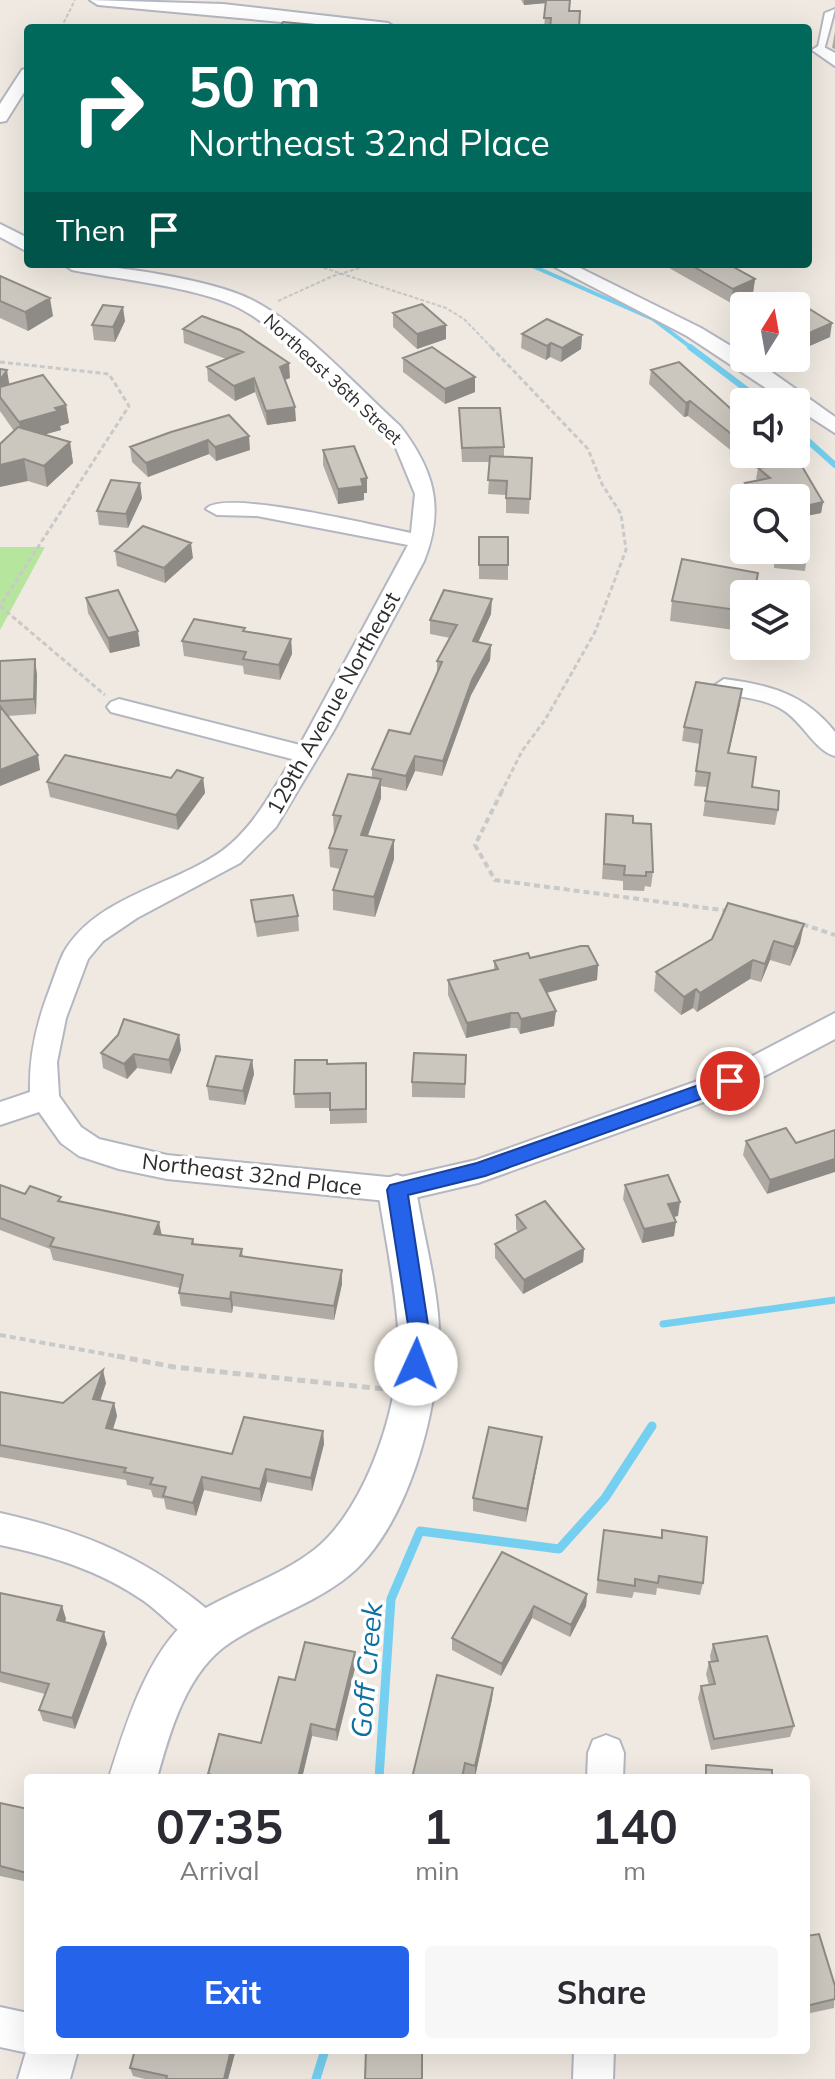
<!DOCTYPE html>
<html lang="en">
<head>
<meta charset="utf-8">
<style>
  body { margin:0; font-family:Mulish,sans-serif; background:#f7f7f7; color:#2b2b33; height:100vh; display:flex; flex-direction:column; font-size:30px; white-space:nowrap }
  * { box-sizing:border-box; margin:0 }
  p { font-size:26px; color:#7c7c81 }
  .icon { flex:none; width:44px; height:44px; fill:none; stroke:currentColor; stroke-width:2; stroke-linecap:round; stroke-linejoin:round }
  .map { position:relative; flex:1; overflow:hidden }
  .drawer { position:absolute; left:24px; top:1774px; width:786px; height:280px; display:flex; flex-direction:column; background:#fff; border-radius:8px; box-shadow:0 8px 32px #0002 }
  .drawer>* { flex:none }
  .guide { position:absolute; left:24px; top:24px; width:788px; height:244px; border-radius:8px; box-shadow:0 8px 32px #0002; background:#00695c; color:#fff; overflow:hidden }
  .needle { width:52px; rotate:11deg }
  .fabs { position:absolute; left:730px; top:292px; display:grid; gap:16px }
  .fabs a { display:grid; place-items:center; width:80px; height:80px; border-radius:8px; background:#fff; box-shadow:0 8px 32px #0002; font-size:40px }
  .pin { position:absolute; display:grid; place-items:center; width:68px; height:68px; color:#fff; margin:-34px; border:4px solid #fff; border-radius:50%; box-shadow:0 2px 8px #0007 }
  .me { position:absolute; width:88px; margin:-44px; rotate:2deg; stroke-linejoin:round; filter:drop-shadow(0 0 6px #0008) }
  .turn { display:flex; align-items:center; gap:28px; height:168px; padding:0 32px; font-size:36px }
  .turn .icon { width:104px; height:104px; stroke-width:2.5 }
  .turn b { display:block; font-size:56px; line-height:68px }
  .then { display:flex; align-items:center; height:76px; padding:0 32px; background:#0003; gap:16px; font-size:30px }
  .eta { display:flex; justify-content:space-evenly; align-items:center; height:136px; text-align:center }
  .eta b { font-size:48px; font-weight:700; line-height:56px }
  .primary-button { display:flex; gap:16px; margin-top:auto; padding:16px 32px }
  .primary-button a { flex:1; height:92px; border-radius:8px; background:#2563eb; color:#fff; font-size:32px; font-weight:700; line-height:92px; text-align:center }
  .primary-button a+a { background:#f7f7f7; color:#2b2b33 }
  .map>svg:first-child { display:block }
</style>
</head>
<body>
<div class="map">
<svg width="835" height="2079" viewBox="0 0 835 2079">
  <rect width="100%" height="100%" fill="#efe9e1"/>
  <path fill="#b6e59e" d="M0,547H45L0,630Z"/>
  <g fill="none" stroke-linecap="round" stroke-linejoin="round">
    <path stroke="#75cff0" stroke-width="4" d="M358,264H380
      M528,264L653,319L693,349"/>
    <path stroke="#75cff0" stroke-width="6" d="M690,347L763,402
      M796,430L835,465"/>
    <path stroke="#75cff0" stroke-width="7" d="M663,1324L835,1300"/>
    <path stroke="#75cff0" stroke-width="9" d="M379,1778L391,1599L420,1531L559,1549L605,1498L652,1426
      M316,2079L325,2050"/>
    <g stroke="#b4b7c1" stroke-width="4">
      <path id="service" d="M835,9L824,50L817,52L825,13Z"/>
    </g>
    <g stroke="#b4b7c1" stroke-width="4">
      <path id="minor" d="M90,0L223,4L388,23L396,28H347L98,5Z
        M820,45L835,53V66L812,50Z
        M28,68V86L6,121L0,122V104L22,70Z
        M0,224L28,238V252L0,237Z
        M63,264C108,264 209,279 250,299C301,324 357,387 400,426C434,470 445,508 424,561L334,730L276,827L240,863L137,918L103,941L88,959L66,1018L57,1062L59,1096L81,1127L99,1139L167,1155L397,1178L476,1160L720,1073L835,1013V1039L740,1089L478,1183L397,1202L167,1179L119,1169L79,1156L61,1143L39,1112L0,1125V1102L30,1092C29,1056 36,1025 49,991C54,978 58,964 64,952C97,896 173,886 222,851C253,828 272,792 292,759L111,712L107,707L111,702L119,699L300,745L408,545L257,516L217,515L206,509C223,488 380,527 411,533L415,494L396,448L386,434C345,398 282,328 235,306C195,287 117,279 72,270Z
        M549,264H572L701,328L744,354V358L766,368L835,417V433L796,408V402H787L687,336Z
        M724,679C770,685 805,694 835,732V756C815,751 802,721 783,710C763,697 739,698 716,692L712,687Z
        M0,1513C89,1533 151,1560 220,1620L226,1632L220,1644L208,1649C183,1639 165,1616 144,1601C99,1570 52,1556 0,1545Z
        M606,1735L619,1740L624,1753L623,1778H587L588,1753L593,1740Z
        M0,2007L28,2013V2050H35L28,2053L0,2047Z
        M574,2050H614L613,2079H573Z"/>
    </g>
    <g stroke="#b4b7c1" stroke-width="4">
      <path id="tertiary" d="M397,1175L411,1179L416,1190C423,1233 439,1292 439,1334C439,1411 407,1534 342,1581C308,1606 266,1619 231,1642C187,1670 170,1731 157,1778H109C125,1726 151,1639 202,1610C238,1589 280,1576 314,1550C368,1508 404,1395 398,1329C395,1282 385,1236 378,1190L383,1179Z
        M28,2045V2050H78L70,2079H18Z"/>
    </g>
    <path stroke="#c9c9c9" stroke-width="2" stroke-dasharray="4 2" stroke-linecap="butt" d="M61,28L75,0
      M312,264L446,308L464,319L493,349
      M278,301L333,276L373,264"/>
    <path stroke="#c9c9c9" stroke-width="3" stroke-dasharray="5 3" stroke-linecap="butt" d="M491,347L588,449L602,484L621,514L626,550L595,632L545,720L522,751L501,793
      M0,362L109,374L129,406L0,606
      M0,606L105,695"/>
    <path stroke="#c9c9c9" stroke-width="4" stroke-dasharray="6 4" stroke-linecap="butt" d="M502,791L475,845L495,880L729,911
      M793,921L835,935
      M0,1335L127,1358"/>
    <path stroke="#c9c9c9" stroke-width="5" stroke-dasharray="8 5" stroke-linecap="butt" d="M117,1356L174,1367L384,1389"/>
    <use href="#service" fill="#fff" fill-rule="evenodd"/>
    <use href="#minor" fill="#fff" fill-rule="evenodd"/>
    <use href="#tertiary" fill="#fff" fill-rule="evenodd"/>
  </g>
  <path fill="#afaba4" d="M521,0H570V11L579,28H544L546,3L524,5Z
    M835,31V49L832,48Z
    M662,264H728L755,279L753,293L731,303Z
    M0,276L53,316L28,331L0,318Z
    M393,313L446,339L417,349L393,327Z
    M796,314L830,337L805,348L796,343Z
    M202,316L290,378L285,380L296,421L267,425L255,392L235,401L208,381L207,367L226,359L184,343L183,329Z
    M125,321L115,342L94,340L92,325Z
    M522,334L582,335L581,349L561,362L550,357L546,360L521,348Z
    M403,358L475,392L445,404L403,372Z
    M0,369L9,384L66,405L69,423L60,426L61,430L44,434L70,442L73,463L47,487L28,481L14,431L0,411Z
    M651,370L731,409L744,418V454L738,456L688,416L684,417L649,384Z
    M459,408L504,447V457L532,458L529,514L506,513V495L488,494L490,462H462Z
    M171,432L250,450L216,461L209,454L148,477L132,462L130,447Z
    M323,450L367,478V493H364V500L338,504L323,465Z
    M758,468L823,502L821,513L796,518V498H747L744,494L745,483L758,480L756,479Z
    M142,498L128,528L99,525L97,511Z
    M479,537L508,565V580L479,579Z
    M775,550H796L807,556L805,571L774,568Z
    M115,551L193,558L165,583L117,566Z
    M744,594V615L737,614L734,630L670,621L672,601Z
    M86,598L140,646L110,653L88,613Z
    M491,614L478,642L491,645L490,660L471,695L442,776L415,771L406,791L381,786V798L368,836L394,840V859L375,917L333,910V890L340,869L330,867L329,848L334,835L333,815L372,778V769L410,734L437,673V661L450,638L430,634V620Z
    M245,632L291,639L292,654L280,680L244,674L243,666L184,656L182,641Z
    M0,661L37,674L36,714L8,716L40,770L0,786Z
    M740,704L729,753L752,787L778,810L775,825L703,816L707,787L694,786L700,744L682,741L684,727Z
    M171,778H203L205,793L178,830L50,797L47,782Z
    M633,823L653,872L651,887L645,886L644,891L623,890V881L602,879L605,829Z
    M251,900L298,916L299,931L257,937Z
    M712,939L800,943L790,966L770,960L761,982L750,979L697,1012L693,1008L681,1015L654,991L656,972Z
    M530,958L598,965L597,980L547,993L554,1026L520,1034L517,1028H510L466,1038L448,995V980L494,970V961Z
    M179,1035L181,1050L171,1074L137,1068L127,1079L103,1068L101,1053Z
    M466,1055L465,1098L412,1097V1082Z
    M252,1060L254,1074L245,1105L209,1100L207,1086Z
    M366,1063L367,1123L330,1124V1108H295L294,1094L327,1064Z
    M746,1141L796,1143L767,1194L743,1155Z
    M0,1185L25,1194L62,1201L161,1235L193,1239L194,1244L242,1249L243,1257L342,1284L334,1320L233,1306L232,1313L181,1306L179,1293L180,1288L53,1260L50,1249L0,1230Z
    M625,1185L678,1216L674,1217V1236L642,1243L623,1199Z
    M516,1215L584,1249L583,1262L523,1294L495,1258V1244L518,1232L516,1229Z
    M106,1383L100,1401L114,1403L117,1416L113,1429L232,1454L323,1431L324,1444L312,1491L267,1482L261,1502L204,1490L196,1516L166,1509L164,1499L153,1497L151,1490L127,1485L126,1480L0,1457V1392L63,1403Z
    M540,1450L526,1522L473,1511V1498Z
    M604,1530L661,1538L662,1530L703,1583L700,1595L657,1588L656,1595L634,1592L632,1598L596,1593Z
    M502,1552L587,1594L586,1606L570,1637L532,1618L501,1676L452,1650V1638Z
    M0,1593L62,1606L66,1619L64,1622L107,1644L75,1729L43,1721L39,1710L45,1694L0,1682Z
    M713,1644L794,1726L790,1737L711,1750L698,1698L701,1686L709,1685L706,1674L709,1662H711L710,1656Z
    M356,1664L337,1741L312,1736L302,1778H208V1774L261,1743L295,1680Z
    M493,1688L492,1699L475,1777L465,1774L412,1778Z
    M0,1803L28,1809V1882L0,1876Z
    M806,1936L835,1986L834,2008L806,2014Z
    M135,2050H234L235,2053L228,2079H145L133,2076L130,2068Z"/>
  <path fill="#8e8b86" d="M524,0H547V3L524,5Z
    M755,279L753,293L731,303L733,289Z
    M50,298L53,316L28,331L25,312Z
    M123,307L125,321L115,342L113,327Z
    M832,323L830,337L805,348L807,334Z
    M446,325V339L417,349V334Z
    M582,335L581,349L561,362L562,348Z
    M551,343L550,357L546,360L547,346Z
    M289,363L290,378L281,381L280,367Z
    M7,370L10,388L0,397V380Z
    M475,377V392L445,404V389Z
    M254,378L255,392L235,401L234,386Z
    M690,401L688,416L684,417L686,403Z
    M66,405L69,423L60,426L61,430L22,441L19,422Z
    M295,407L296,421L267,425L266,411Z
    M249,436L250,450L216,461L215,447Z
    M208,440L209,454L148,477L146,463Z
    M744,440V454L738,456L740,441Z
    M70,442L73,463L47,487L44,466Z
    M24,459L28,481L0,487V465Z
    M367,478V493H364V500L338,504V489L361,479Z
    M140,483L142,498L128,528L126,514Z
    M823,502L821,513L796,518V508Z
    M191,543L193,558L165,583L164,568Z
    M492,599L491,614L472,656L473,641Z
    M138,631L140,646L110,653L108,638Z
    M291,639L292,654L280,680L279,665Z
    M491,645L490,660L471,695L442,776L443,761L472,680Z
    M35,659L37,674L36,714L34,699Z
    M742,689L740,704L725,768L728,753Z
    M38,755L40,770L0,786V770Z
    M415,756V771L406,791V776Z
    M203,778L205,793L178,830L176,815Z
    M381,779V798L361,854V835Z
    M394,840V859L375,917L374,897Z
    M804,924L800,943L790,966L794,947Z
    M774,941L770,960L761,982L765,964Z
    M753,960L750,979L697,1012L700,993Z
    M598,965L597,980L540,994V980Z
    M696,989L693,1008L681,1015L684,997Z
    M556,1011L554,1026L520,1034L521,1019Z
    M511,1013L510,1028L466,1038L467,1023Z
    M179,1035L181,1050L171,1074L169,1060Z
    M134,1054L137,1068L127,1079L124,1064Z
    M252,1060L254,1074L245,1105L243,1091Z
    M835,1159V1172L767,1194L770,1180Z
    M680,1202L678,1216L666,1218L668,1204Z
    M159,1222L162,1236L154,1234Z
    M676,1222L674,1236L642,1243L644,1229Z
    M584,1249L583,1262L523,1294L524,1280Z
    M342,1270V1284L334,1320V1306Z
    M231,1292L233,1306L232,1313L230,1299Z
    M103,1370L106,1383L96,1413L93,1399Z
    M114,1403L117,1416L109,1441L106,1428Z
    M323,1431L324,1444L312,1491L311,1478Z
    M542,1437L540,1450L526,1522L527,1509Z
    M266,1469L267,1482L261,1502L260,1489Z
    M202,1477L204,1490L196,1516L193,1503Z
    M587,1594L586,1606L570,1637L571,1625Z
    M62,1606L66,1619L60,1633L57,1620Z
    M534,1606L532,1618L501,1676L502,1664Z
    M104,1632L107,1644L75,1729L72,1718Z
    M355,1652L356,1664L337,1741L336,1730Z
    M493,1688L492,1699L475,1777V1766Z
    M311,1724L312,1736L302,1778H298Z
    M231,2050H234L235,2053L228,2079H224Z"/>
  <path fill="#cbc7bf" stroke="#8e8b86" stroke-width="2" d="M546,0H570L569,11H580L579,28H550L551,18H544Z
    M283,22L328,26L327,28H279Z
    M689,264H728L755,279L733,289Z
    M0,276L50,298L25,312L0,301Z
    M422,304L446,325L417,334L393,313Z
    M103,305L123,307L113,327L92,325Z
    M808,308L832,323L807,334L796,327V314Z
    M202,316L240,330L289,363L280,367L295,407L266,411L254,378L234,386L207,367L243,352L183,329Z
    M547,319L582,335L562,348L551,343L547,346L522,334Z
    M432,347L475,377L445,389L403,358Z
    M679,362L731,409L744,418V440L740,441L690,401L686,403L651,370Z
    M0,369L7,370L0,380Z
    M43,375L66,405L55,408L58,411L19,422L0,397V387Z
    M459,408H500L504,447L462,448Z
    M229,415L249,436L215,447L208,440L146,463L130,447L171,432Z
    M18,427L70,442L44,466L24,459L0,465V444Z
    M354,446L367,478L361,479L363,486L338,489L323,450Z
    M490,456L532,458L530,499L506,498L507,481L488,480Z
    M800,463L823,502L796,508V498H757L745,483L770,478L758,468Z
    M111,480L140,483L126,514L97,511Z
    M143,526L191,543L164,568L115,551Z
    M796,536L807,537V556L777,554V550H796Z
    M479,537H508V565H479Z
    M682,559L758,573L754,594H740L737,610L672,601Z
    M118,590L138,631L108,638L86,598Z
    M444,590L492,599L473,641L491,645L472,680L443,761L415,756L406,776L372,769L389,730L410,734L442,662L437,661L457,625L430,620Z
    M194,619L245,628L243,631L291,639L279,665L243,659L246,652L182,641Z
    M35,659L34,699L0,701V661Z
    M696,682L742,689L728,753L756,757L752,787L779,791L778,810L705,801L710,773L696,771L702,730L684,727Z
    M0,706L38,755L0,770Z
    M65,755L171,778L177,770L203,778L176,815L47,782Z
    M348,774L381,779L361,835L394,840L374,897L333,890L347,850L329,848L341,816L333,815Z
    M606,814L633,816V823L651,824L653,872H646V876L624,875L625,866L604,864Z
    M293,895L298,916L255,922L251,900Z
    M728,903L804,924L794,947L774,941L765,964L753,960L700,993L696,989L684,997L656,972L712,939Z
    M581,946H588L598,965L540,980L556,1011L521,1019L518,1013H511L467,1023L448,980L498,969L494,961L528,953L530,958Z
    M124,1019L179,1035L169,1060L134,1054L124,1064L101,1053L118,1035Z
    M414,1053L466,1055L465,1084L412,1082Z
    M216,1056L252,1060L243,1091L207,1086Z
    M295,1060H327V1064L366,1063V1109L330,1110V1093L294,1094Z
    M786,1128L796,1143L835,1130V1159L770,1180L746,1141Z
    M668,1175L680,1202L668,1204L676,1222L644,1229L625,1185Z
    M0,1185L25,1194L30,1186L61,1197L58,1201L159,1222L154,1234L193,1239L192,1244L242,1249L240,1256L342,1270L334,1306L231,1292L230,1299L179,1293L183,1275L50,1246L54,1238L0,1218Z
    M545,1201L584,1249L524,1280L495,1244L526,1228L516,1215Z
    M103,1370L93,1399L114,1403L106,1428L232,1454L244,1417L323,1431L311,1478L266,1469L260,1489L202,1477L193,1503L163,1496L166,1487L150,1484L153,1478L124,1472L126,1468L0,1445V1392L63,1403Z
    M489,1427L542,1437L527,1509L473,1498Z
    M604,1530L662,1538V1530L707,1537L703,1583L659,1576L658,1583L635,1579V1586L598,1580Z
    M502,1552L587,1594L571,1625L534,1606L502,1664L452,1638Z
    M0,1593L62,1606L57,1620L104,1632L72,1718L39,1710L49,1684L0,1672Z
    M767,1636L794,1726L714,1739L701,1686L715,1684L709,1662L718,1661L713,1644Z
    M305,1642L355,1652L336,1730L311,1724L298,1778H225L208,1774L219,1734L261,1743L279,1677L295,1680Z
    M437,1675L493,1688L475,1766L465,1763L462,1778H412Z
    M706,1765L772,1770V1778H706Z
    M0,1803L28,1809L27,1873L0,1866Z
    M819,1934L835,1986V1999L806,2006V1936Z
    M135,2050H231L224,2079H166L167,2076L130,2068Z
    M366,2050H422V2079H365Z"/>
  <path fill="#2563eb" stroke="#184099" stroke-width="2" d="M730,1074L737,1076V1086L485,1176L408,1195L429,1331L424,1370H409L406,1364L409,1331L387,1190L390,1185L477,1163Z"/>
  <g text-anchor="middle" dominant-baseline="central" stroke-width="7" stroke-linejoin="round" paint-order="stroke">
    <g font-size="18" fill="#2e2e2e" stroke="#fff">
      <text transform="translate(333 379) rotate(43)">Northeast 36th Street</text>
    </g>
    <g font-size="22" fill="#2e2e2e" stroke="#fff">
      <text transform="translate(333 703) rotate(-61)">129th Avenue Northeast</text>
      <text transform="translate(252 1174) rotate(7)">Northeast 32nd Place</text>
    </g>
    <g font-size="28" font-style="italic" fill="#0d6fa3" stroke="#fff">
      <text transform="translate(366 1670) rotate(-85)">Goff Creek</text>
    </g>
  </g>
</svg>
<div class="fabs">
<a><svg class="needle" viewBox="-14 -14 28 28"><path d="M0-13l5 13h-10z" fill="#e53935"/><path d="M0 13l5-13h-10z" fill="#7c7c81"/></svg></a>
<a><svg class="icon" aria-label="sound" viewBox="0 0 24 24"><path d="M4 9h4l5-4v14l-5-4H4zM17 9q2 3 0 6"/></svg></a>
<a><svg class="icon" aria-label="search" viewBox="0 0 24 24"><circle cx="10" cy="10" r="6"/><path d="M15 15l6 6"/></svg></a>
<a><svg class="icon" aria-label="layers" viewBox="0 0 24 24"><path d="M12 4l9 5-9 5-9-5zM3 14l9 5 9-5"/></svg></a>
</div>
<div class="pin" style="left:730px;top:1081px;background:#d93025"><svg class="icon" aria-label="arrive" viewBox="0 0 24 24"><path d="M6 21V4h12l-3 4 3 4H6"/></svg></div>
<svg class="me" style="left:416px;top:1364px" viewBox="-20 -20 40 40"><circle r="19" fill="#fff"/><path d="M0-13L10 11 0 6-10 11z" fill="#2563eb"/></svg>
<div class="guide">
<div class="turn"><svg class="icon" aria-label="right" viewBox="0 0 24 24"><path d="M7 20v-9h11M14 6l5 5-5 5"/></svg><div><b>50 m</b>Northeast 32nd Place</div></div>
<div class="then">Then<svg class="icon" aria-label="arrive" viewBox="0 0 24 24"><path d="M6 21V4h12l-3 4 3 4H6"/></svg></div>
</div>
<section class="drawer">
<div class="eta">
<div><b>07:35</b><p>Arrival</p></div>
<div><b>1</b><p>min</p></div>
<div><b>140</b><p>m</p></div>
</div>
<div class="primary-button"><a>Exit</a><a>Share</a></div>
</section>
</div>
</body>
</html>
